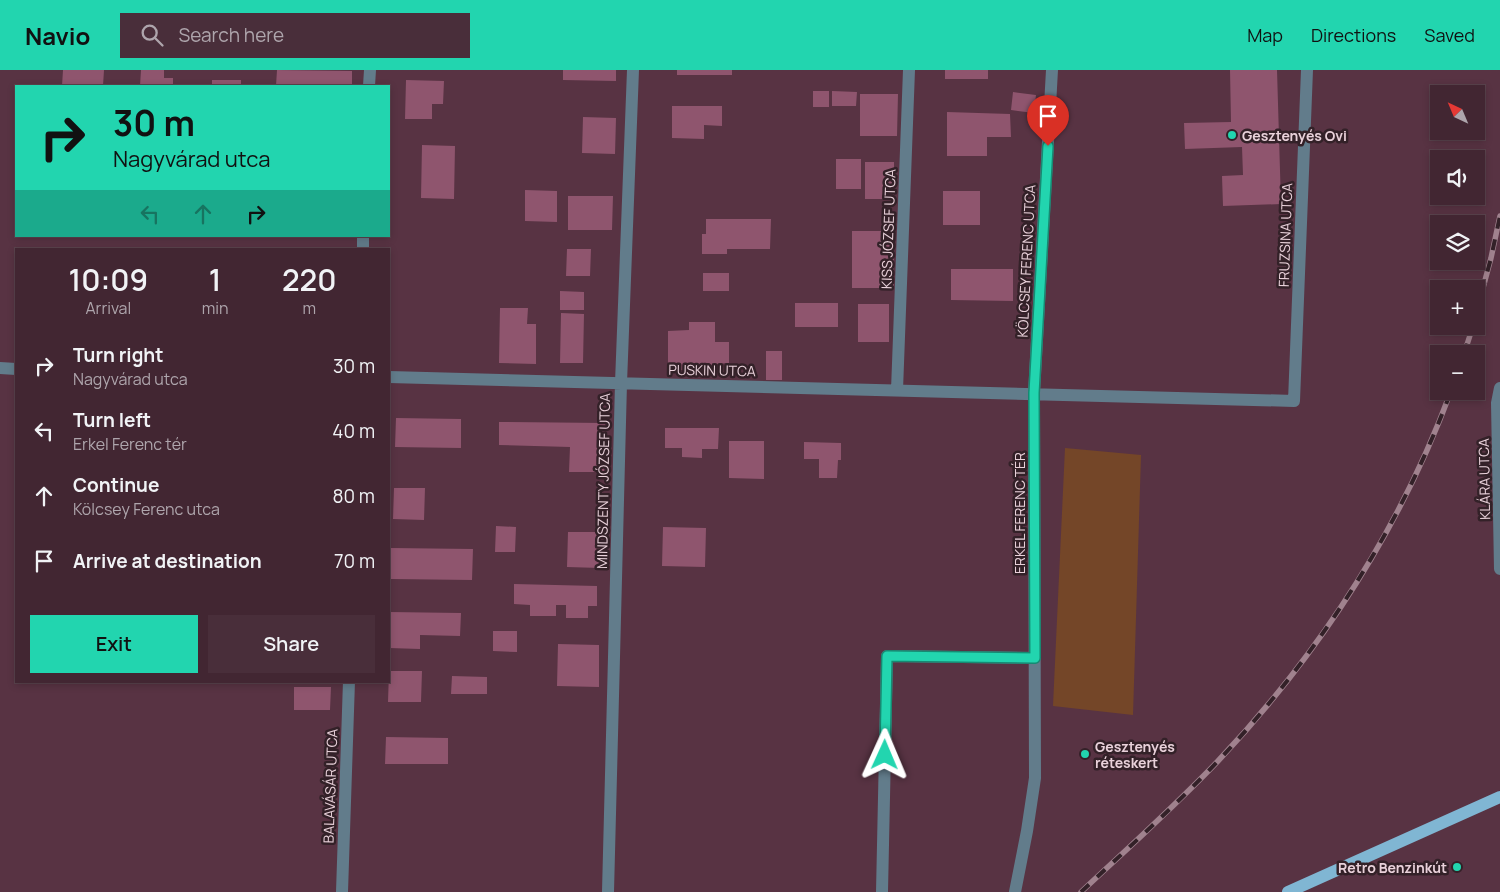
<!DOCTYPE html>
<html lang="en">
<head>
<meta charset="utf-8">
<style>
  body { margin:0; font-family:Manrope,sans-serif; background:#492e3a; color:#f1f3f6; height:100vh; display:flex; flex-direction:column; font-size:19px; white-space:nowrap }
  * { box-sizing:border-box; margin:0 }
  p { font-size:16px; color:#aea5ac }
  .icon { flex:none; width:28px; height:28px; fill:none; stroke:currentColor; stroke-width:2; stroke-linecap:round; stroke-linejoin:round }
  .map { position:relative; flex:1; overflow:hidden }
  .sheet { position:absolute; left:15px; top:178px; width:375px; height:435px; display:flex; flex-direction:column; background:#422632; border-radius:0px; box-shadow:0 2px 8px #0003,0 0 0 1px #5a434d }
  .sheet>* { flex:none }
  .hud { position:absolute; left:15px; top:15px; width:375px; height:152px; border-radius:0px; box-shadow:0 2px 8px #0003,0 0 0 1px #5a434d; background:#22d5af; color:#111; overflow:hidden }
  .needle { width:32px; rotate:316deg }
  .buttons { position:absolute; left:1430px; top:15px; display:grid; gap:10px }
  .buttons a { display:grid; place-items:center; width:55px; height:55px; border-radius:0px; background:#422632; box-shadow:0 2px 8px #0003,0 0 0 1px #5a434d; font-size:25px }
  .pin { position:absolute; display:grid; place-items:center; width:42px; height:42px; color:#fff; margin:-51px -21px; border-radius:50% 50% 50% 0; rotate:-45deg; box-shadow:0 0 5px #0007 }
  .pin .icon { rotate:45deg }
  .me { position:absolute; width:55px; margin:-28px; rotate:1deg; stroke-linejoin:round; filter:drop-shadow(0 0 4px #0008) }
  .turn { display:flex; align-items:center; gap:18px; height:105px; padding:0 15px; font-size:22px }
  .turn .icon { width:65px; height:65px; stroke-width:2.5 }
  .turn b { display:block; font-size:35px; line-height:42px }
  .lanes { display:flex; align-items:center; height:48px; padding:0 15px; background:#0003; justify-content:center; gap:25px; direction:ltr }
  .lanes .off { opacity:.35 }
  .eta { display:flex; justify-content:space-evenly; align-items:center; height:85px; text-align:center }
  .eta b { font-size:30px; font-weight:600; line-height:35px }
  .action { display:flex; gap:10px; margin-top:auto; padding:10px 15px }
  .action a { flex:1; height:58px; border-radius:0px; background:#22d5af; color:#111; font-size:20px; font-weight:600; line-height:58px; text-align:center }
  .action a+a { background:#492e3a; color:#f1f3f6 }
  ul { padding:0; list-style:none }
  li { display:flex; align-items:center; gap:15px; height:65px; padding:0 15px }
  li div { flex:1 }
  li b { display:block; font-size:19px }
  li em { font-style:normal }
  header { display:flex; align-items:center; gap:30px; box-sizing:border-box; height:70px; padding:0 25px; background:#22d5af; color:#111 }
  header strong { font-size:24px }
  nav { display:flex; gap:28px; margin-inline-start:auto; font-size:18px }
  .search { width:350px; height:45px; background:#492e3a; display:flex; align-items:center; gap:12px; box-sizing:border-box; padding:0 18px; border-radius:0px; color:#aea5ac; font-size:19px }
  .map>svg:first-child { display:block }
</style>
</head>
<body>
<header>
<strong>Navio</strong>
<div class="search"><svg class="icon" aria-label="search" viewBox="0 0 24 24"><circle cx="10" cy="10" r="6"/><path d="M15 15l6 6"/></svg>Search here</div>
<nav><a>Map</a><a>Directions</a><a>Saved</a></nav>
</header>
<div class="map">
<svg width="1500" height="822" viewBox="0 0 1500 822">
  <rect width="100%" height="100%" fill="#583343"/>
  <path fill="#744628" d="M1065,378L1141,385L1133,645L1053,636Z"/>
  <path fill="#8f556e" d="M63,0H104L103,16H62Z
    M141,0H164V8H173V16H140Z
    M277,0L352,1V16H276Z
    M563,0H616V11L563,10Z
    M677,0H732V5H677Z
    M945,0H988V9H945Z
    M1230,0H1277L1281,134L1223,136L1222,106L1243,105L1242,77L1185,79L1184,53L1231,52Z
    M212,10H241V16H212Z
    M406,10L444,11L443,34H432V49H405Z
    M813,21H829V37H813Z
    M832,21L857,22L856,36H832Z
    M1013,22L1036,25L1034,43L1011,40Z
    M860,24H898L897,66H860Z
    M672,36H722V56L704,55V69L672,68Z
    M947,42L1010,44L1011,67H987V86H947Z
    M583,47L616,48L615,84L582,83Z
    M422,75L455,76L454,129L421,128Z
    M836,89H861V119H836Z
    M865,92H894V129H865Z
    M525,120L557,121V152L525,151Z
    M943,121H980V155H943Z
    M568,126H613L612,160H568Z
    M706,149H771L770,179H727V184H702V164H706Z
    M852,161H894V218H852Z
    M136,166H165V168H136Z
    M567,179H591L590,206H566Z
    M951,199H1013V231L951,230Z
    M703,203H729V221H703Z
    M560,221L584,222V240H560Z
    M795,233H838V257H795Z
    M858,234H889V272H858Z
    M500,238H528L527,254H536V294L499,293Z
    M561,243L584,244L583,293H560Z
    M689,252H715V272H729V293L715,294V300H668V261L689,260Z
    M766,281H782V310H766Z
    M396,348L461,349V378L395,377Z
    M499,352L605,353L604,402H569L570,377L499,375Z
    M665,358H719L718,379H702V388L682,387V378H665Z
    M729,371H764V409L729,408Z
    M804,372L841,373V390H838L837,408H819V389H804Z
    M394,418H425L424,450L393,449Z
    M496,456L516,457L515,482H495Z
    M663,457L706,458L705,497L662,496Z
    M568,462H600V498L567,497Z
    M391,478L473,479L472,510L391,509Z
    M514,514L597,516V536H588V548H566V535H556V546H530V535L514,534Z
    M389,542L461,543L460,566L420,565V579L389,578Z
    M493,561H517V582L493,581Z
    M558,574L599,575V617L557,616Z
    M389,601H422L421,632H388Z
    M452,606L487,607V624H451Z
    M294,617H331L330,640H294Z
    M386,667L448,668V694H385Z"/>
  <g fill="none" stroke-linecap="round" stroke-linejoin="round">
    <path stroke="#627c8b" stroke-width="12" d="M369,16L370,0
      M363,179V166
      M0,298L16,299
      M389,307L1294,331L1307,0
      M1500,318L1497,333L1500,499
      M897,320L909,0
      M342,822L349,611
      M608,822L621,313L633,0
      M882,822L887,586L1035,588
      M1015,822L1027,761L1035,708L1034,323L1052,0"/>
    <path stroke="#80b6d3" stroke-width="12" d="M1288,822L1500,727"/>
    <g stroke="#a0828e" stroke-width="5.5">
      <path id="rail" d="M1476,244L1491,188L1500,146
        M1464,284L1473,256
        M1081,822C1127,779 1174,737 1218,691C1319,584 1400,459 1451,321"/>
    </g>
    <use href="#rail" stroke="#332128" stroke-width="4" stroke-dasharray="11" stroke-linecap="butt"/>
  </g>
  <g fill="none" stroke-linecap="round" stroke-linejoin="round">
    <g stroke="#168a72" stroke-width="12">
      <path id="route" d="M885,685L887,586L1035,588L1034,323L1048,76"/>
    </g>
    <use href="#route" stroke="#22d5af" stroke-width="9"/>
  </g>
  <g fill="#22d5af" stroke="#332128" stroke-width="2">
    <circle cx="1232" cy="65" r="5"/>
    <circle cx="1085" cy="684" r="5"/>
    <circle cx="1457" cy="797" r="5"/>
  </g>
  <g text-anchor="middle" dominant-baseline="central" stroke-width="5" stroke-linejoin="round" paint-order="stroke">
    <g font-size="14" font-weight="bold" fill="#e9d1da" stroke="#332128" text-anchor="start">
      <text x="1242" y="65">Gesztenyés Ovi</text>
      <text x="1095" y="676">Gesztenyés<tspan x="1095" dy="16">réteskert</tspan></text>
      <text x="1447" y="797" text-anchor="end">Retro Benzinkút</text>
    </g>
    <g font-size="14" fill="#e9d1da" stroke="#332128">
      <text transform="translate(888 159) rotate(-88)">KISS JÓZSEF UTCA</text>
      <text transform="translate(1285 165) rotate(-88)">FRUZSINA UTCA</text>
      <text transform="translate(1026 191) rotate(-87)">KÖLCSEY FERENC UTCA</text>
      <text transform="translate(712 300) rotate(1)">PUSKIN UTCA</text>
      <text transform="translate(1484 409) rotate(-91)">KLÁRA UTCA</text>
      <text transform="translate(603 411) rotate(-89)">MINDSZENTY JÓZSEF UTCA</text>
      <text transform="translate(1019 443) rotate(-90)">ERKEL FERENC TÉR</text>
      <text transform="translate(330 716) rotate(-88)">BALAVÁSÁR UTCA</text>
    </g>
  </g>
</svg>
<div class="buttons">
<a><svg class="needle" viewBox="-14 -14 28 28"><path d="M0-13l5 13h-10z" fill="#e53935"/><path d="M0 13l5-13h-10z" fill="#aea5ac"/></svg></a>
<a><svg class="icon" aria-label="sound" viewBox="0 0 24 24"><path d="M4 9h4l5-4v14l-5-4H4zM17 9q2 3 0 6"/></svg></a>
<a><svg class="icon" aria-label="layers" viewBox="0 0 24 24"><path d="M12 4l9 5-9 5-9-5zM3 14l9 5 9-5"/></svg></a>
<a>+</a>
<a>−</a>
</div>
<div class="pin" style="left:1048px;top:76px;background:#d93025"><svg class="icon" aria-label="arrive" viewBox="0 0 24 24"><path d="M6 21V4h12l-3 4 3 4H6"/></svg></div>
<svg class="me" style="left:885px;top:685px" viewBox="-20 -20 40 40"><path d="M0-17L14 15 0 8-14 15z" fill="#22d5af" stroke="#fff" stroke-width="4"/></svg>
<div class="hud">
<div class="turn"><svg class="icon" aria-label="right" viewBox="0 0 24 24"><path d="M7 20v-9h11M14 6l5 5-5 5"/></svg><div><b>30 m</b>Nagyvárad utca</div></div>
<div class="lanes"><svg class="icon off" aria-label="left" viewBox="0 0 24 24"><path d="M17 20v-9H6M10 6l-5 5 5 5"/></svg><svg class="icon off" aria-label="ahead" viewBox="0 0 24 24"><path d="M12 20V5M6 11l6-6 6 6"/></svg><svg class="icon" aria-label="right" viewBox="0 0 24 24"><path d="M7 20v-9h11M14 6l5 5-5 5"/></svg></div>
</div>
<section class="sheet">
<div class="eta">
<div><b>10:09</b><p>Arrival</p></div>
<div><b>1</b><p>min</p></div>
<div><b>220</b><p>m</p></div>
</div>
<ul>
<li><svg class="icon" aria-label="right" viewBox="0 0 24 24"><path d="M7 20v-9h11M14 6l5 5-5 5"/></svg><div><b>Turn right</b><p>Nagyvárad utca</p></div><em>30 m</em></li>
<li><svg class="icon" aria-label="left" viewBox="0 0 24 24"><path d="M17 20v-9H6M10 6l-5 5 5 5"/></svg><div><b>Turn left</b><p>Erkel Ferenc tér</p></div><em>40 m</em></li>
<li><svg class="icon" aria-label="ahead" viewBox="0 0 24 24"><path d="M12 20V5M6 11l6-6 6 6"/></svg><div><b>Continue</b><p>Kölcsey Ferenc utca</p></div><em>80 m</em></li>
<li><svg class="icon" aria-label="arrive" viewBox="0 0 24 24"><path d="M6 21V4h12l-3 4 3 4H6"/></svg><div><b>Arrive at destination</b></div><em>70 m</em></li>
</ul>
<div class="action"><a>Exit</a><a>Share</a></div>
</section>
</div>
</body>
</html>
